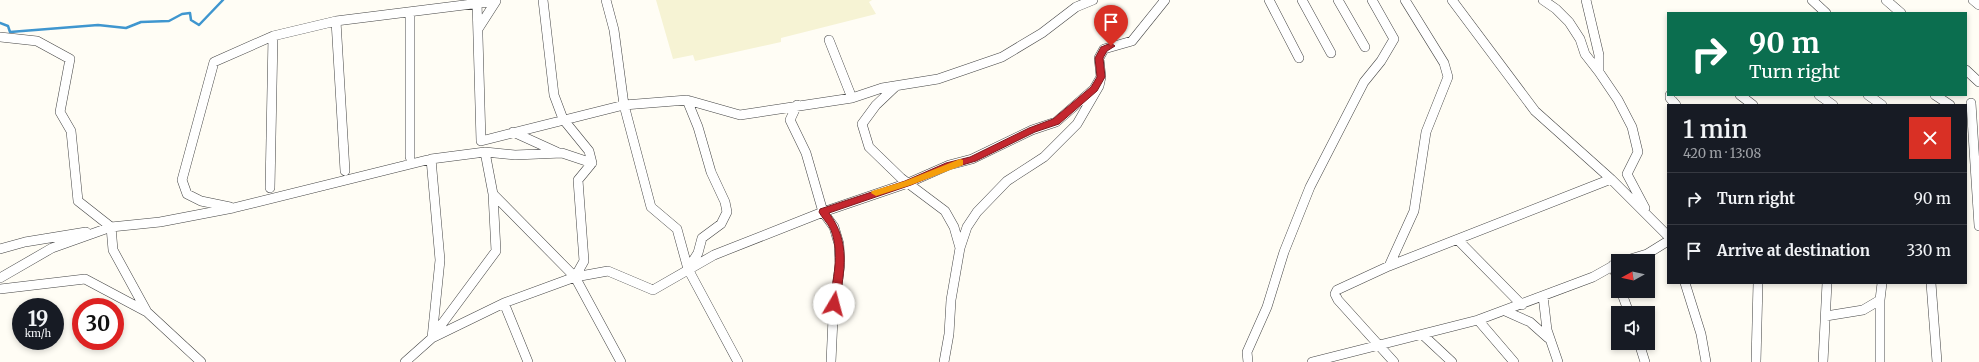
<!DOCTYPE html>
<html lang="en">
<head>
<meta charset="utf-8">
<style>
  body { margin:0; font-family:Merriweather,serif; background:#20242c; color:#f1f3f6; height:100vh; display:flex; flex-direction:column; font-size:15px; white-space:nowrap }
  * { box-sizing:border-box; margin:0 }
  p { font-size:13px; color:#9ea1a6 }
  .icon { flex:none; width:22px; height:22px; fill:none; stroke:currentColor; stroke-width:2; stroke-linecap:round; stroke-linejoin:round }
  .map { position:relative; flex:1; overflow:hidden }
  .drawer { position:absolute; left:1667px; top:104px; width:300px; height:180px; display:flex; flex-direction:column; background:#171b24; border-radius:0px; box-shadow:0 2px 6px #0003 }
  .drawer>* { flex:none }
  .hud { position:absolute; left:1667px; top:12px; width:300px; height:84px; border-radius:0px; box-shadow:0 2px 6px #0003; background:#0b6e4f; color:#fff; overflow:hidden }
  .needle { width:26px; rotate:262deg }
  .tools { position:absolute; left:1611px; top:254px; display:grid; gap:8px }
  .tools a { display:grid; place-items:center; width:44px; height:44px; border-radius:0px; background:#171b24; box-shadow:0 2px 6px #0003; font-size:20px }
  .speed { position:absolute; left:12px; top:298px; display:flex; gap:8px; font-size:20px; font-weight:700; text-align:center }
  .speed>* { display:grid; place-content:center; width:52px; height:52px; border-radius:50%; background:#171b24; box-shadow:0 2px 6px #0003; line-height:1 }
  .speed small { font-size:10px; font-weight:400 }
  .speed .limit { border:6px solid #d22; background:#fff; color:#111 }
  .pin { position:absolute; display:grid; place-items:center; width:34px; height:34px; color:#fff; margin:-41px -17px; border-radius:50% 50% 50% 0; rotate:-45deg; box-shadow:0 0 4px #0007 }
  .pin .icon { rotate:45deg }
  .me { position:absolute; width:44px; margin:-22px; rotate:8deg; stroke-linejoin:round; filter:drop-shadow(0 0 3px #0008) }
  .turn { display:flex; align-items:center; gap:14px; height:84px; padding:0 16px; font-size:18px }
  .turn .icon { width:52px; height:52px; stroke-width:2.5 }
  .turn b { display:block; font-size:28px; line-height:34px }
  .round { display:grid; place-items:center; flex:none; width:42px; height:42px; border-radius:0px; background:#20242c }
  .summary { display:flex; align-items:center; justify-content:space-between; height:68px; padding:0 16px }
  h1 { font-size:24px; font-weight:600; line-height:30px }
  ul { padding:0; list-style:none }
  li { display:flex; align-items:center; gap:12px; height:52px; padding:0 16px; border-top:1px solid #363941 }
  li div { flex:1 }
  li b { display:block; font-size:15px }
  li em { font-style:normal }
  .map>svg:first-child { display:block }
</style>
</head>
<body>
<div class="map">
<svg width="1979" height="362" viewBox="0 0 1979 362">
  <rect width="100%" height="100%" fill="#fffdf5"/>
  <path fill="#f6f3d4" d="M656,0H872L869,2L876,14L781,38V42L695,61L693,55L673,59Z"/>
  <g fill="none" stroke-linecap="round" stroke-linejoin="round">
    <path stroke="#3f96cf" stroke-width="2.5" d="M0,23L8,26L10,32L98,25L126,28L141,22L169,21L182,14L190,13L191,20L199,25L223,0"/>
    <g stroke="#444" stroke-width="10">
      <path id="minor" d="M606,0L614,30L624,105L651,207L677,229L688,269L738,362
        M1269,0L1299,58
        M1302,0L1331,53
        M1338,0L1365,47
        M1452,0L1535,111L1611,179L1668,236
        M1543,0L1556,9L1569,22L1580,39L1585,54L1599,72
        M1586,0L1599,55V72L1618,100L1632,127L1638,152L1627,174L1645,208
        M1812,0L1826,13
        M1886,0L1901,13
        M1973,0L1979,5
        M477,2L481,141L624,105L687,100L740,115L852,98L882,88L938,79L1002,57L1042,33L1076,7L1093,0
        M410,12V157
        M336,21L345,171
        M478,29L496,1
        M0,37L37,41L70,59L60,112L71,131L78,201L111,227L113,250L147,312L201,362
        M829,40L852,98
        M1966,70L1979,82
        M896,86L876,105L862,124L869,147L901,178L945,211L954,227L960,248
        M1670,95V98L1676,105
        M1740,95L1753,105
        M1819,95L1833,105
        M1868,95L1882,105
        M1935,95L1950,105
        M687,100L698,127L711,172L725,202L727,212L721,224L702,238L698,253L689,267
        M1971,103L1979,226
        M797,105L790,120L806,153L823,212L834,227L839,244L840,264L833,318L831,362
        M513,132L557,152
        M485,152L493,194L575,277L608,271L653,290L714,255L823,212L908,183L949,165L972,159L1032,130L1056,122L1094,89L1101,77
        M431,159L440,260L432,338
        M270,188L273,36
        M230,207L201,201L187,194L182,180L214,62L273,36L336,21L496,1
        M1458,240L1522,305
        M0,249L25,242L86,232
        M1624,261L1647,254L1668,241
        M1613,265L1618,281
        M1389,266L1414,211L1426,132L1448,77L1444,63L1405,0
        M575,277L621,362
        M0,278L52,248L111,227L160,222L233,208L431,159L485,152L515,155L562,153L592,163
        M1685,283L1701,334L1706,362
        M1931,283L1937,362
        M0,289L85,279L147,312
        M1621,291L1629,313
        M1543,296L1547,330L1558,362
        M504,303L528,362
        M1505,311L1530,322L1548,338
        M1826,316L1863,310L1880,300
        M1478,320L1514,362
        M1423,335L1452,362
        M433,336L496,251L493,194
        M1639,343L1645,362
        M405,362L432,338L504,303L575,277L584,261L578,180L592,163L589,151L563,119L554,95L543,0
        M944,362L949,334L951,300L960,248L967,227L977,212L1007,181L1044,157L1077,124L1099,86L1101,77L1099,58L1104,49L1132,41L1165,0
        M1248,362L1247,352L1267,307L1284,252L1310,187L1364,82L1381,61L1394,39L1372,0
        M1312,362L1478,320L1593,277L1618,263
        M1394,362L1338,300L1335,294L1337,290L1389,266L1611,179
        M1756,362L1758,283
        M1823,362L1827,283
        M1880,362V300L1882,283"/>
    </g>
    <use href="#minor" stroke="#fff" stroke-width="9"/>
  </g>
  <path fill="#c4262e" stroke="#7f191e" d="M1111,43L1115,46L1107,51L1103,58L1105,77L1097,91L1059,124L1035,132L976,161L952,168L911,185L829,213C851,243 844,270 839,304L834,308L831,307L829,304C833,280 840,254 831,230C828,223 822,218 819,212L820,209L905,181L946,163L970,157L1029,128L1053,119L1091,87L1097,77L1095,58L1101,47Z"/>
  <path fill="#f59e0b" d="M960,159L963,160V165L911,185L876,196L871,193L872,191L905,181Z"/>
</svg>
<div class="tools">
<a><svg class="needle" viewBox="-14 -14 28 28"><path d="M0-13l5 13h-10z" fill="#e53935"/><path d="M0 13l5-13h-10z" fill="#9ea1a6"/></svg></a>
<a><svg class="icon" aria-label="sound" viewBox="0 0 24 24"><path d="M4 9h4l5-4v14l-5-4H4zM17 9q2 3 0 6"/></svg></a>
</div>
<div class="speed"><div>19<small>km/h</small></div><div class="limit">30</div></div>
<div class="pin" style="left:1111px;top:46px;background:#d93025"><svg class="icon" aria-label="arrive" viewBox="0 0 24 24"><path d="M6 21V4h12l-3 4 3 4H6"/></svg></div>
<svg class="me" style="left:834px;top:304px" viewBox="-20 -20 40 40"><circle r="19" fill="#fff"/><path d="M0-13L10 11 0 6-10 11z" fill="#c4262e"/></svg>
<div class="hud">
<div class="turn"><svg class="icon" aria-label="right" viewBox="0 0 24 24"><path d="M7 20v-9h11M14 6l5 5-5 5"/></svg><div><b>90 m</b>Turn right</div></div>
</div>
<section class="drawer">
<div class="summary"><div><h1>1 min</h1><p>420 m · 13:08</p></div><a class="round" style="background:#d93025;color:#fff"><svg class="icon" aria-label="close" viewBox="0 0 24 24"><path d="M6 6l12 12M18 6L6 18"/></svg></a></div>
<ul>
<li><svg class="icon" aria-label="right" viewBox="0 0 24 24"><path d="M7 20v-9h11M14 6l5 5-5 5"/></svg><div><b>Turn right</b></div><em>90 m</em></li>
<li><svg class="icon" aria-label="arrive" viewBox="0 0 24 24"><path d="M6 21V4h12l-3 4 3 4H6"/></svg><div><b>Arrive at destination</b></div><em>330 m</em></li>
</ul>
</section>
</div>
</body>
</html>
